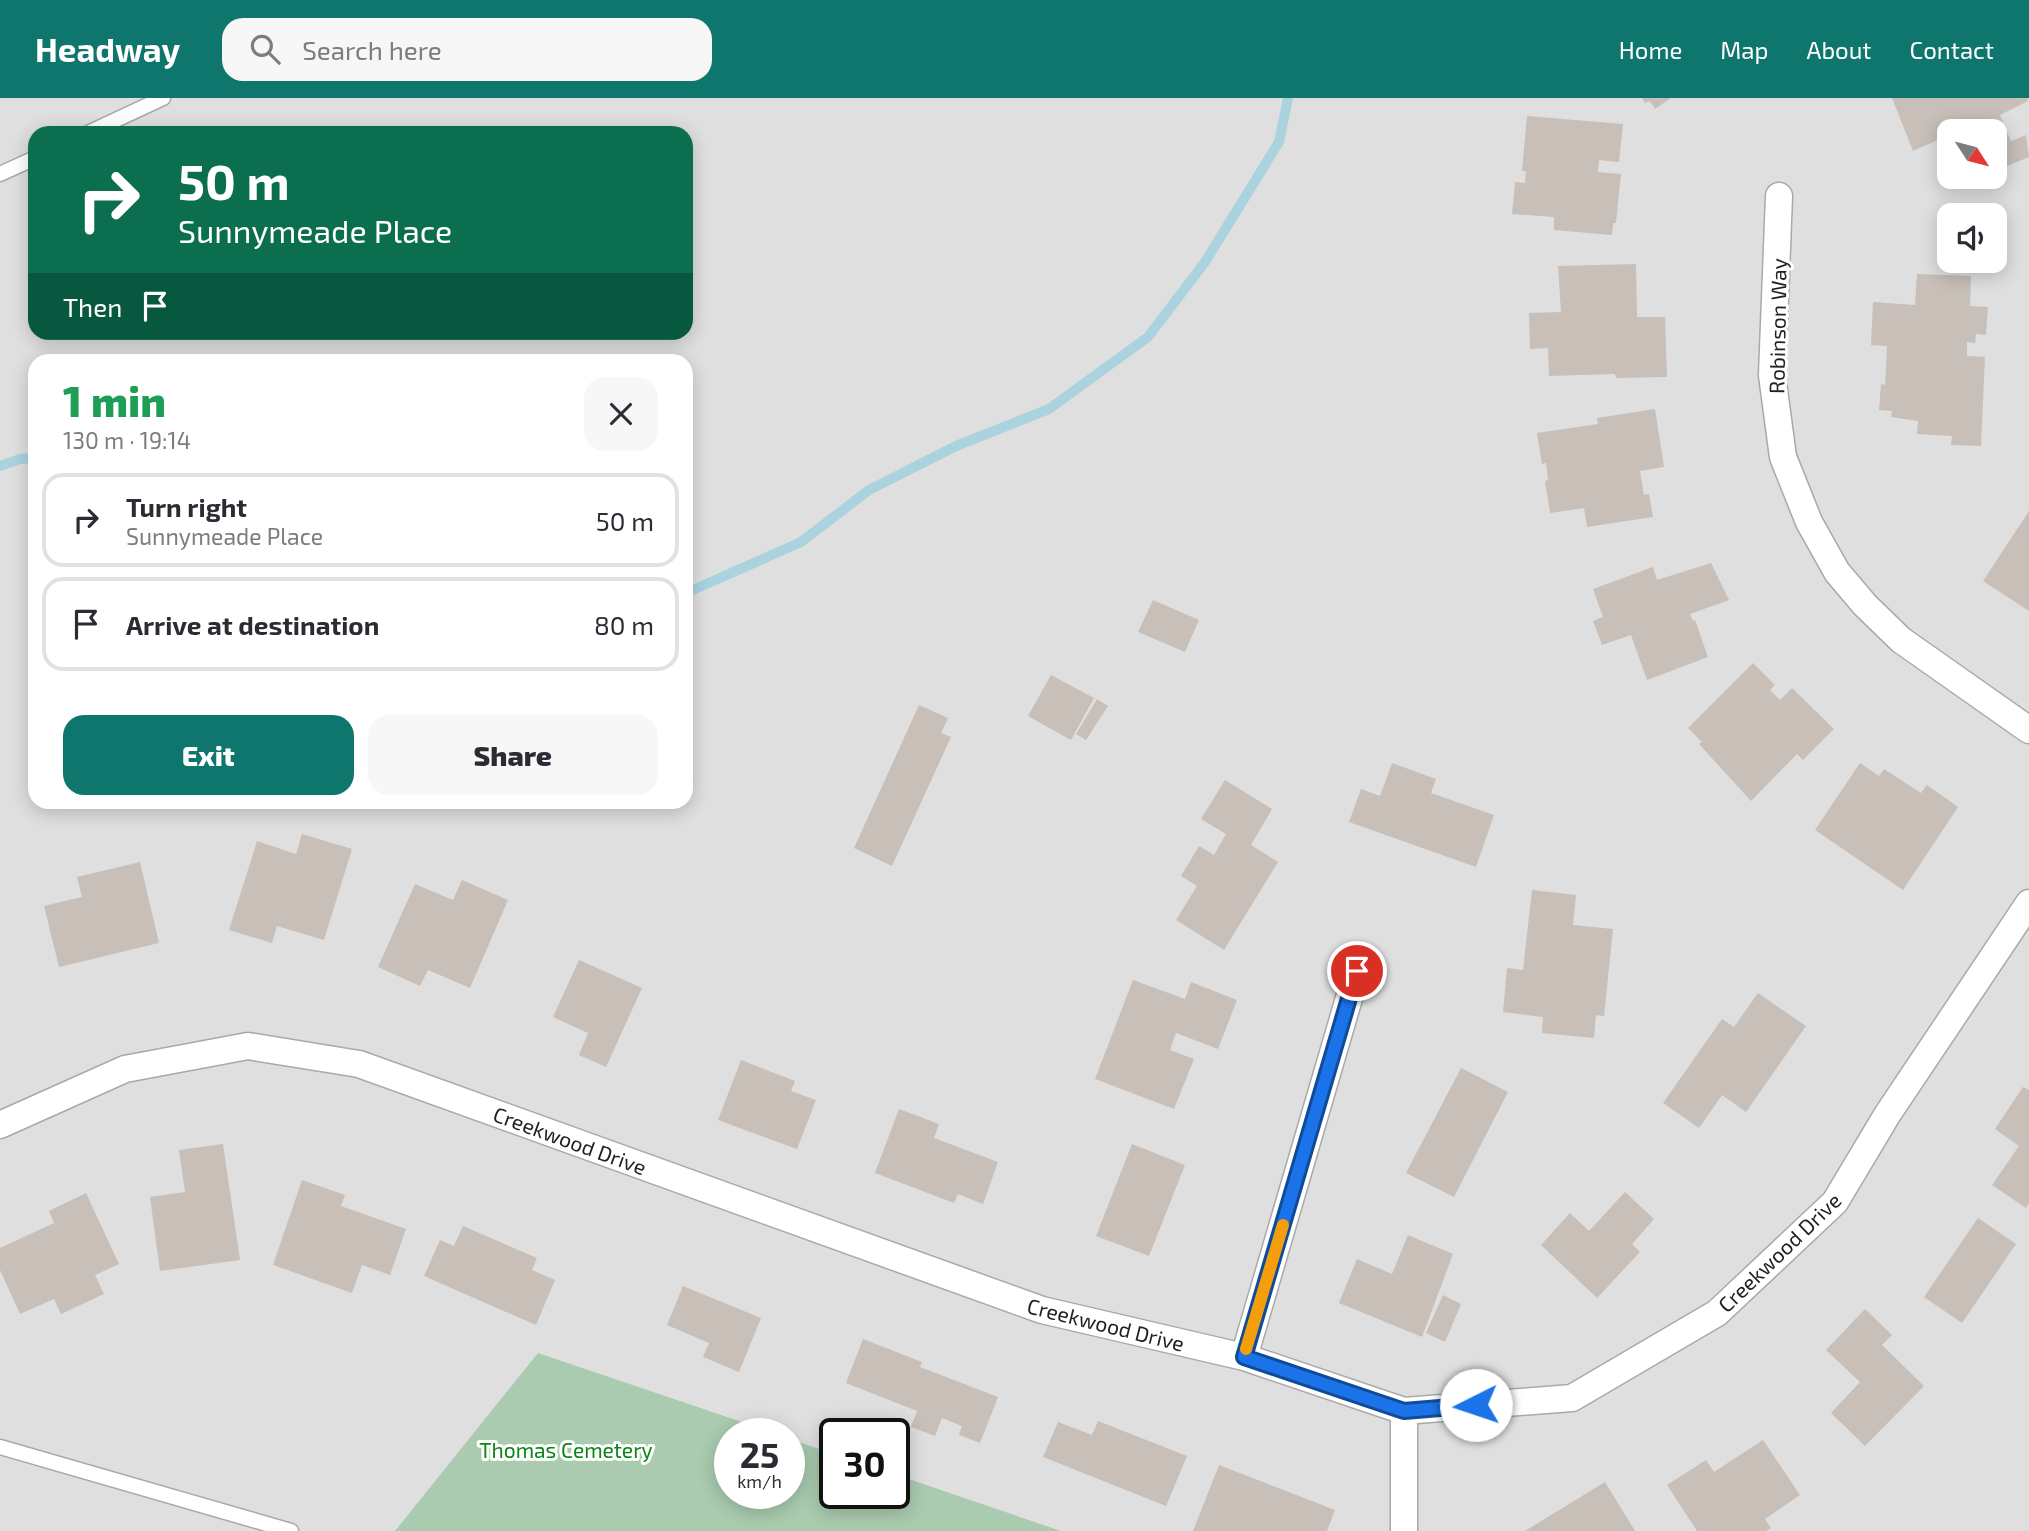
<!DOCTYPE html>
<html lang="en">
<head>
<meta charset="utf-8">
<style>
  body { margin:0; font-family:"Exo 2",sans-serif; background:#f7f7f7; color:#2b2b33; height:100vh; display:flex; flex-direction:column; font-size:26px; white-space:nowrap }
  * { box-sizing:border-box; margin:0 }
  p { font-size:23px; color:#7c7c81 }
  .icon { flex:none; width:38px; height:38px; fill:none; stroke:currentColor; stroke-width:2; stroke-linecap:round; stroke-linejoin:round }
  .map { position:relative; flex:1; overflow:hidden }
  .side { position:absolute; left:28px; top:256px; width:665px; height:455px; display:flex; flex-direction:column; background:#fff; border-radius:21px; box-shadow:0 4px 18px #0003 }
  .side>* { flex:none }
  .top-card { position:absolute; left:28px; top:28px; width:665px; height:214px; border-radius:21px; box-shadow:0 4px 18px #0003; background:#0b6e4f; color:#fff; overflow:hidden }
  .needle { width:46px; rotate:126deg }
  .controls { position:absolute; left:1937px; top:21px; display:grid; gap:14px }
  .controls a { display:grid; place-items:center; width:70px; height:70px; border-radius:14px; background:#fff; box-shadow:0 4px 18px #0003; font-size:35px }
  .speed { position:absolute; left:714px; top:1320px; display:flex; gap:14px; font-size:35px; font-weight:700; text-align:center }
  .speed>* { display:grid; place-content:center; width:91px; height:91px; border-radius:50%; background:#fff; box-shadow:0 4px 18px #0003; line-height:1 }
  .speed small { font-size:18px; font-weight:400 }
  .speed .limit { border:4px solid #111; border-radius:10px; background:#fff; color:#111 }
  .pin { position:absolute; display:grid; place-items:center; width:60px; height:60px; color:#fff; margin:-30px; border:4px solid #fff; border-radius:50%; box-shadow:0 2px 7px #0007 }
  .me { position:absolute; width:77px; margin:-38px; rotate:266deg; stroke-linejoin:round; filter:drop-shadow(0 0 5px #0008) }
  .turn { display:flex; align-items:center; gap:24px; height:147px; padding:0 35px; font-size:32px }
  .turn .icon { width:91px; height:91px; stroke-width:2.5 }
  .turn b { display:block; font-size:49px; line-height:60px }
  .then { display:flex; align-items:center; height:66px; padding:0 35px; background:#0003; gap:14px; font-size:26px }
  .round { display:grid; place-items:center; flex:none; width:74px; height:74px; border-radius:21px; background:#f7f7f7 }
  .overview { display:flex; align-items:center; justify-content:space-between; height:119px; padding:0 35px }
  h1 { font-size:42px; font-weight:800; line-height:52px; color:#1e9e55 }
  .cta { display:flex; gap:14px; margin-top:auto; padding:14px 35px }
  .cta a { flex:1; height:80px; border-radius:21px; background:#0f766e; color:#fff; font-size:28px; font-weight:800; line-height:80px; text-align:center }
  .cta a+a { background:#f7f7f7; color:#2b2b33 }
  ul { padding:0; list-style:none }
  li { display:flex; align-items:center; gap:21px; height:94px; margin:0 14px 10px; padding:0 21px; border:4px solid #e1e1e2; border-radius:21px }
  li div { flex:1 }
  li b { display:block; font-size:26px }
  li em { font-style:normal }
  header { display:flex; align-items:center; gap:42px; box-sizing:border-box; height:98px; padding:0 35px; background:#0f766e; color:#fff }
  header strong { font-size:33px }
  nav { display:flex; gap:38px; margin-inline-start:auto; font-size:24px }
  .search { width:490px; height:63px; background:#f7f7f7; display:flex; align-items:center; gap:18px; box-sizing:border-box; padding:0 24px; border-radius:21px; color:#7c7c81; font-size:26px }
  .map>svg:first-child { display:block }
</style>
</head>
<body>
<header>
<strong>Headway</strong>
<div class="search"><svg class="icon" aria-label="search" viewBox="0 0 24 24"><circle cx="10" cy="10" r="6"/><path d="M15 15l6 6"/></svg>Search here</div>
<nav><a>Home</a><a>Map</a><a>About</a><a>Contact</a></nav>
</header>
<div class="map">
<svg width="2029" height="1433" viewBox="0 0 2029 1433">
  <rect width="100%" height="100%" fill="#f2efe9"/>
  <path fill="#e0dfdf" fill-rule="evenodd" d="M0,0H2029V1433H0ZM1950,33H1995V79H1950ZM35,35H686V234H35ZM1950,117H1995V163H1950ZM35,262H686V704H35ZM730,1335H789V1395H730ZM835,1335H894V1395H835Z"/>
  <path fill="#aacbaf" d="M538,1255L774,1335H730V1395H789V1341L835,1356V1395H894V1376L1061,1433H395Z"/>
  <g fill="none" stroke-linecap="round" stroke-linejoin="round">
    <path stroke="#aad3df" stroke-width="10" d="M0,368L20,361L35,360
      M686,495L801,444L869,392L956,348L1049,311L1148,239L1205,164L1279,44L1288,0"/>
  </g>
  <path fill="#c7bfb8" d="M1642,0H1671L1655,11L1650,3L1645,5Z
    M1892,0H2027L2028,3L2000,17L2011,43L2026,37L2029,59L1995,73V33H1950V62L1940,41L1913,53Z
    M1527,18L1623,26L1619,64L1599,62L1598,74L1621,76L1616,125H1613L1612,137L1554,132V119L1512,116L1515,84L1525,85L1526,73H1522Z
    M1954,79H1982L1959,89Z
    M1636,166L1637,219H1665L1667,279L1616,280L1615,276L1549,278L1548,250L1530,251L1529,215L1561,214L1558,168Z
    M1917,176L1971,178L1970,208L1988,209L1986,237L1976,236L1975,245L1967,244V258L1985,259L1981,348L1951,347L1952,338L1917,336L1918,323L1891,319L1892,313L1879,312L1881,286L1885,287L1887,248L1871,247L1873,204L1915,207Z
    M1655,311L1664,369L1640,373L1644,397L1649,396L1653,419L1587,429L1584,410L1550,415L1545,383L1548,382L1546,365L1542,366L1537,335L1598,326L1597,320Z
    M2029,413V513L1983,483Z
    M1711,465L1729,502L1690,516L1693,523L1695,522L1708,559L1647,582L1631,537L1602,547L1593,523L1603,519L1593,491L1653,469L1657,482Z
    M1153,502L1199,522L1185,554L1138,534Z
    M1753,565L1775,587L1770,592L1780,602L1792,590L1834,631L1803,662L1797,656L1751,703L1699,646L1702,644L1688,630Z
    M1051,577L1094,600L1071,642L1028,618Z
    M1097,601L1108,608L1086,642L1076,636Z
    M919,607L948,620L941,635L951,639L892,768L854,750Z
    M1392,665L1436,681L1431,695L1494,717L1476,769L1349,724L1361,691L1380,698Z
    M1860,665L1879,678L1884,671L1921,695L1927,687L1958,709L1903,792L1815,732Z
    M1225,682L1272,711L1251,747L1278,764L1224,852L1176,822L1197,788L1181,778L1199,748L1214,757L1226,736L1201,721Z
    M302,736L352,751L324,842L277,828L272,845L229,832L257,743L296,756Z
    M140,764L159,845L59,869L44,808L82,799L77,779Z
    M462,782L508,802L470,890L428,872L420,888L378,869L415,786L453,802Z
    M1532,792L1576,797L1573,827L1613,831L1604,918L1596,917L1594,940L1542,935L1543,919L1503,914L1507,870L1523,872Z
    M579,862L642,890L606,969L579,957L588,935L553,919Z
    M1133,882L1185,901L1191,884L1237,902L1218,951L1176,935L1170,952L1194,961L1174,1011L1095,981Z
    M1758,895L1806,928L1746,1014L1722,997L1699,1030L1663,1005L1722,921L1734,929Z
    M741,962L795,983L791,993L816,1002L797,1051L718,1022Z
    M1461,970L1508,994L1454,1099L1406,1075Z
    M2023,989L2029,992V1105L2026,1110L1992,1087L2019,1048L1995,1031Z
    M899,1011L939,1026L934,1040L998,1064L983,1106L958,1096L954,1105L875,1075Z
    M223,1046L240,1162L160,1173L150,1099L185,1094L179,1052Z
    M1132,1046L1185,1067L1149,1158L1096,1138Z
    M302,1082L345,1097L341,1108L406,1131L390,1177L362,1167L352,1195L273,1167Z
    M1625,1094L1654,1121L1632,1146L1640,1154L1597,1200L1541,1147L1570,1115L1589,1133Z
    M86,1095L119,1166L95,1177L104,1196L61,1216L54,1201L20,1216L0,1172V1150L54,1125L49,1113Z
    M1978,1120L2016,1146L1962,1225L1924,1199Z
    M463,1128L537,1160L532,1172L555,1182L536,1227L424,1178L440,1142L454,1148Z
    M1408,1137L1453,1156L1422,1239L1339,1205L1357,1161L1392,1176Z
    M683,1188L761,1220L739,1274L703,1259L709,1245L667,1227Z
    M1443,1197L1461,1206L1445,1244L1426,1235Z
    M1865,1211L1892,1237L1882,1247L1924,1288L1865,1348L1831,1315L1860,1284L1826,1252Z
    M863,1241L922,1264L920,1269L998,1299L980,1345L959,1337L962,1328L942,1320L935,1338L911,1329L917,1313L846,1285Z
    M1098,1323L1187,1358L1166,1408L1043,1359L1058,1324L1092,1337Z
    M1763,1342L1800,1397L1765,1421L1771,1430L1766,1433H1697L1667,1387L1706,1362L1714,1374Z
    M1219,1367L1335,1412L1327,1433H1193Z
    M1605,1384L1635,1433H1525Z"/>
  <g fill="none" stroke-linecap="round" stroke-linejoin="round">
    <g stroke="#a9a9a9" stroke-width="17">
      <path id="lane" d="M88,35L163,0
        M0,76L35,60
        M0,1349L291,1433"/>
    </g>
    <g stroke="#a9a9a9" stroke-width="29">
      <path id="street" d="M1779,98L1772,277L1783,359L1809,424L1837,474L1865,507L1901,542L2029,632
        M0,1027L125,971L248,948L359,966L1042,1212L1244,1259L1404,1313L1572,1300L1717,1215L1835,1104L1887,1017L2029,805
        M1244,1259L1357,873
        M1404,1313V1433"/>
    </g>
    <use href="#lane" stroke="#fff" stroke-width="14"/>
    <use href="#street" stroke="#fff" stroke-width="26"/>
  </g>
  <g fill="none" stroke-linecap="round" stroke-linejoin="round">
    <g stroke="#114b97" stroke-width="18">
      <path id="route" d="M1357,873L1244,1259L1404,1313L1476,1307"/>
    </g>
    <use href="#route" stroke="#1a73e8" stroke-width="12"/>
    <path stroke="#f59e0b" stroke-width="12" d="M1246,1251L1283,1127"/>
  </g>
  <g text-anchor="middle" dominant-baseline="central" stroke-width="6" stroke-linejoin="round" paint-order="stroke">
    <g font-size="21" fill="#222" stroke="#fff">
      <text transform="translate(1777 228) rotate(-89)">Robinson Way</text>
      <text transform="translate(570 1042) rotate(20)">Creekwood Drive</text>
      <text transform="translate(1779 1154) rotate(-44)">Creekwood Drive</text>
      <text transform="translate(1106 1226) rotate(14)">Creekwood Drive</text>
    </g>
    <g font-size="21" fill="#0c8416" stroke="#fff">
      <text x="566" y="1351">Thomas Cemetery</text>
    </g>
  </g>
</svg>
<div class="controls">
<a><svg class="needle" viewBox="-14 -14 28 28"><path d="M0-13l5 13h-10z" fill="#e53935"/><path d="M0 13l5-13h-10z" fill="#7c7c81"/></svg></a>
<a><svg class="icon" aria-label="sound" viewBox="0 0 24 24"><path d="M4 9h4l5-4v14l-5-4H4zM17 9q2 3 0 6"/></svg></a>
</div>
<div class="speed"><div>25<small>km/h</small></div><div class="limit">30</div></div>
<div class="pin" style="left:1357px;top:873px;background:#d93025"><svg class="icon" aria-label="arrive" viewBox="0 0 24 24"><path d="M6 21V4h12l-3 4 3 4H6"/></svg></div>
<svg class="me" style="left:1476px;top:1307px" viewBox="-20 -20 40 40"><circle r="19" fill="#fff"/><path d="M0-13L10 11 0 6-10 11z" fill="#1a73e8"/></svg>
<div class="top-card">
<div class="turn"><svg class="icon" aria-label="right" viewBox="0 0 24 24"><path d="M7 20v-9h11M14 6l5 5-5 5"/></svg><div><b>50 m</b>Sunnymeade Place</div></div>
<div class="then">Then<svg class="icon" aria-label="arrive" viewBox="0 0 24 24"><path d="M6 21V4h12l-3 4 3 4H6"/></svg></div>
</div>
<section class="side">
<div class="overview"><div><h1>1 min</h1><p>130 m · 19:14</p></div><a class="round"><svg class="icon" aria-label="close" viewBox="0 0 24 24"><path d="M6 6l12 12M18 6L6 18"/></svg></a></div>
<ul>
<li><svg class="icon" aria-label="right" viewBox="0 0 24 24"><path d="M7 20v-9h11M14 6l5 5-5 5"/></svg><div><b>Turn right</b><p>Sunnymeade Place</p></div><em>50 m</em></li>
<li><svg class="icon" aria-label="arrive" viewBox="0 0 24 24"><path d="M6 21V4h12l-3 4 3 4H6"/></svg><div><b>Arrive at destination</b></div><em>80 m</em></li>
</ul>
<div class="cta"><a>Exit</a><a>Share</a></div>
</section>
</div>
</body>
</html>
